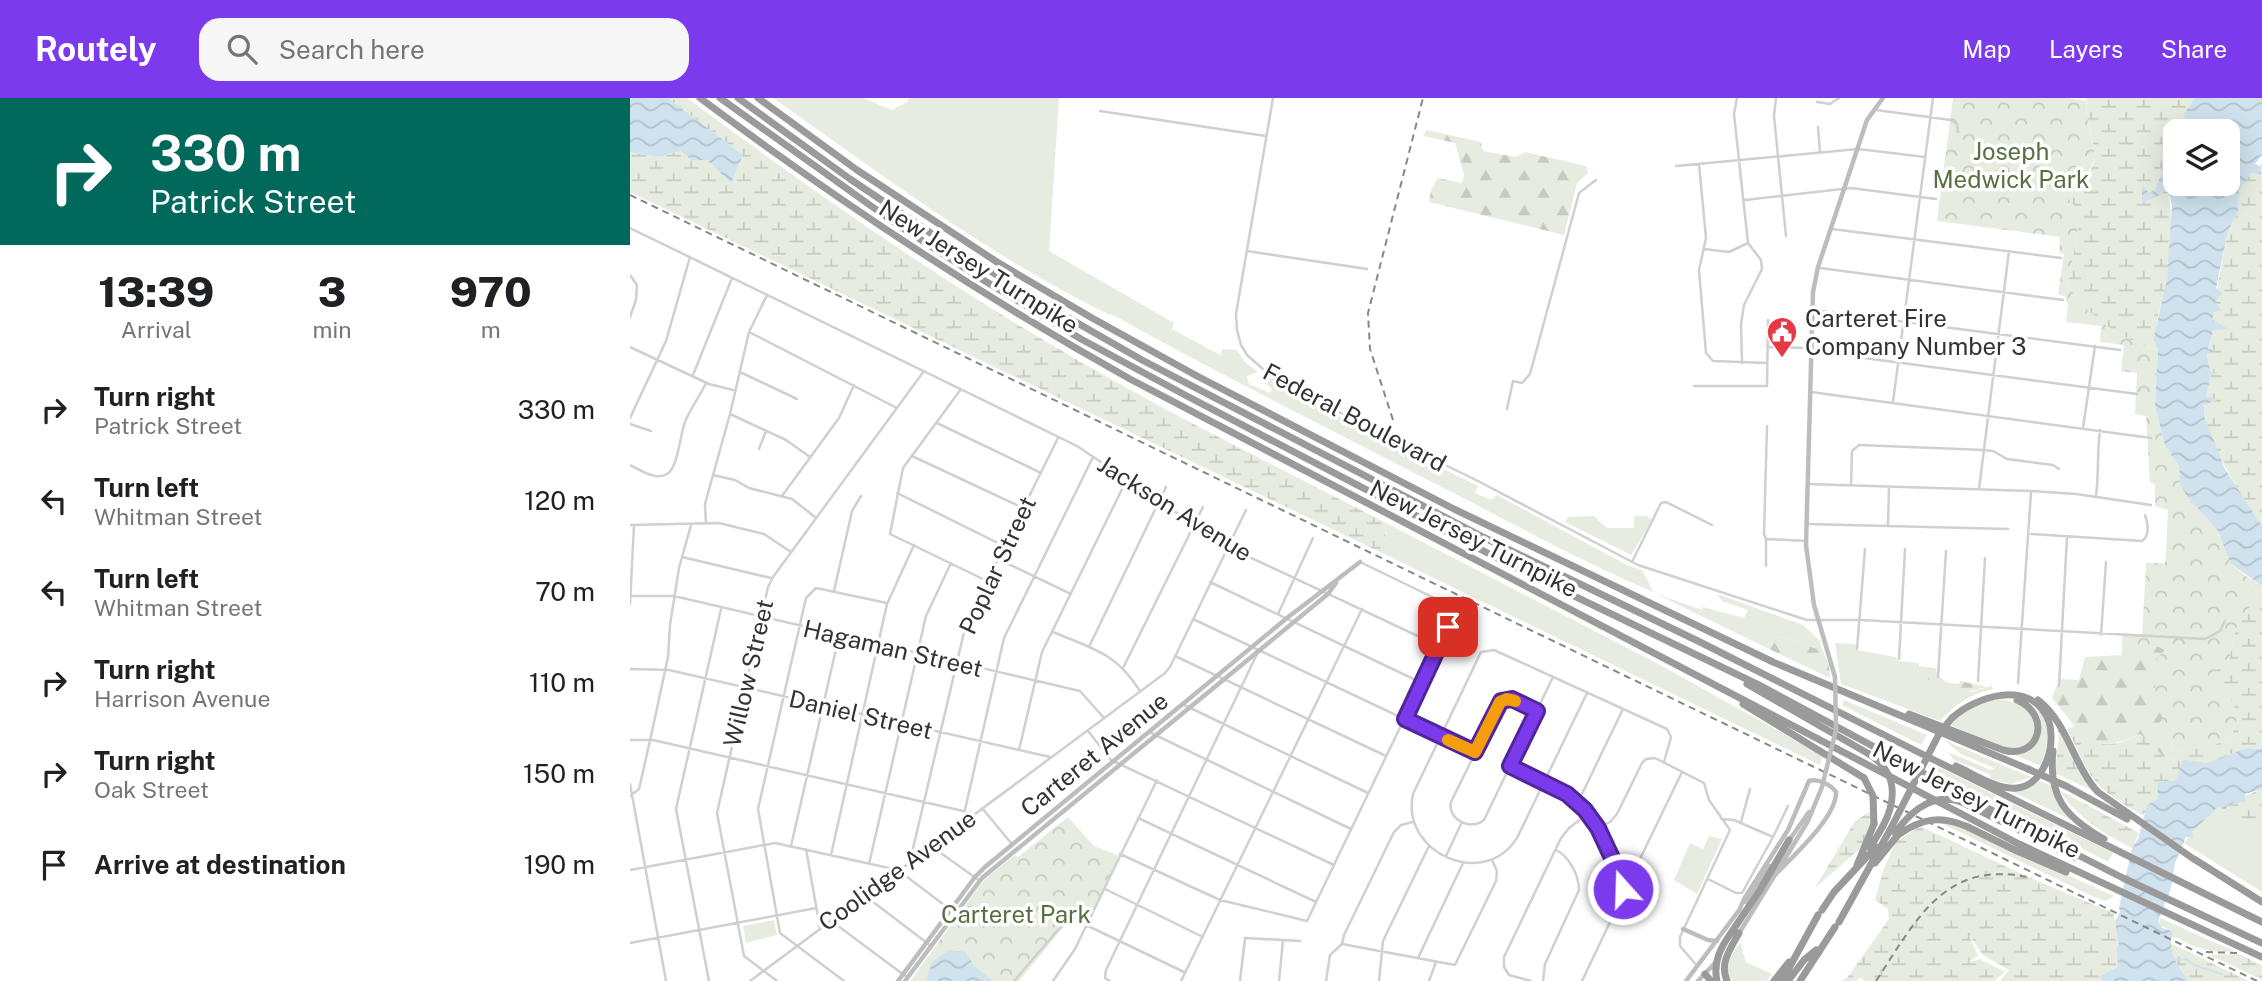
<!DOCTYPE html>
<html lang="en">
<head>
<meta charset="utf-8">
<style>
  body { margin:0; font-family:"Public Sans",sans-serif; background:#f6f6f6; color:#202124; height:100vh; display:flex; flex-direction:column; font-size:26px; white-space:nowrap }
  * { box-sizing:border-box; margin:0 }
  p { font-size:23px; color:#757577 }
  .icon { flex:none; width:38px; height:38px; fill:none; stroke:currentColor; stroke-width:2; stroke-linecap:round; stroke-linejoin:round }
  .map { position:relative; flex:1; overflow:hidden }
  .details { display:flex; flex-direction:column; background:#fff; width:630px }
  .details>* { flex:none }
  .guide { background:#00695c; color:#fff; overflow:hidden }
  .controls { position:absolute; left:1533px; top:21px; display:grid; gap:14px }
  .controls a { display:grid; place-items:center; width:77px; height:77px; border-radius:14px; background:#fff; box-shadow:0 7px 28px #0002; font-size:35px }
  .pin { position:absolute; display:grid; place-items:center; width:60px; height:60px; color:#fff; margin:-30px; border-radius:14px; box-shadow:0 4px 10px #0006 }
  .me { position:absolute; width:77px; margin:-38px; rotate:340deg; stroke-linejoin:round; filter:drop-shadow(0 0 5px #0008) }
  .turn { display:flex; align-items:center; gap:24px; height:147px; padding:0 35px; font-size:32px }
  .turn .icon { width:91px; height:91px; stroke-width:2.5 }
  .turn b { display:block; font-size:49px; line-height:60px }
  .eta { display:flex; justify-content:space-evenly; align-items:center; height:119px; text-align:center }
  .eta b { font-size:42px; font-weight:800; line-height:49px }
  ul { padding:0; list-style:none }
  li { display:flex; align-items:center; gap:21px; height:91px; padding:0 35px }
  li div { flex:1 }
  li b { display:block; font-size:26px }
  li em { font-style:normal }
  header { display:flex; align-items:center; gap:42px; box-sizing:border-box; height:98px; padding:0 35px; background:#7c3aed; color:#fff }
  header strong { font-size:33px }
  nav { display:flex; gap:38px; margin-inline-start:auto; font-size:24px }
  .search { width:490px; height:63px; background:#f6f6f6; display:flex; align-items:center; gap:18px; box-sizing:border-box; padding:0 24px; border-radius:21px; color:#757577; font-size:26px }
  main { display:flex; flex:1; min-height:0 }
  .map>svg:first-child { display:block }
</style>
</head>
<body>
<header>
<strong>Routely</strong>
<div class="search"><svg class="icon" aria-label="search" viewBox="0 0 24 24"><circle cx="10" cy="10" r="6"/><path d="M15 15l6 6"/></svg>Search here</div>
<nav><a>Map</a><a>Layers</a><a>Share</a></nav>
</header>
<main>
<section class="details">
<div class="guide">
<div class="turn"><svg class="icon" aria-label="right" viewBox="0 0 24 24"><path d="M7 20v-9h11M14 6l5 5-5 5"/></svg><div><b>330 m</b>Patrick Street</div></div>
</div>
<div class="eta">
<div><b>13:39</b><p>Arrival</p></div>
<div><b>3</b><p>min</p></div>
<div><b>970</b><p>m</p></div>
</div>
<ul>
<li><svg class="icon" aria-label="right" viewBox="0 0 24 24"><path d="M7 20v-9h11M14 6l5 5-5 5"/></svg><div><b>Turn right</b><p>Patrick Street</p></div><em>330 m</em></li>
<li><svg class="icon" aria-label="left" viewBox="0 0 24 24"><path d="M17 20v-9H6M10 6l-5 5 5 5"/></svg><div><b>Turn left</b><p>Whitman Street</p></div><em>120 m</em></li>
<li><svg class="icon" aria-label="left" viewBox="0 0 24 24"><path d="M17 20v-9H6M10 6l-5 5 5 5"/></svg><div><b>Turn left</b><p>Whitman Street</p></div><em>70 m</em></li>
<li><svg class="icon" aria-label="right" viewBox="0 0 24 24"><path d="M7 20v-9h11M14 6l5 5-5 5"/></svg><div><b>Turn right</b><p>Harrison Avenue</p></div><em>110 m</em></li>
<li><svg class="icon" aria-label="right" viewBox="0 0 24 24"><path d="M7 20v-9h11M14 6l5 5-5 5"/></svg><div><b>Turn right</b><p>Oak Street</p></div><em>150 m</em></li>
<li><svg class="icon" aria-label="arrive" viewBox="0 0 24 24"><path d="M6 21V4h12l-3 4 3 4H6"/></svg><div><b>Arrive at destination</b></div><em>190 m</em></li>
</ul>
</section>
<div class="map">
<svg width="1632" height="883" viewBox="0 0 1632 883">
  <defs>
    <pattern id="forest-firs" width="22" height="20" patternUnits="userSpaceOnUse" patternTransform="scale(1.75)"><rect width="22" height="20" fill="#e6ecdf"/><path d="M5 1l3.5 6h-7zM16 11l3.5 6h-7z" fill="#c6cbc0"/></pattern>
    <pattern id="wetland-marsh" width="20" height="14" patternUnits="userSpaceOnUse" patternTransform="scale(1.75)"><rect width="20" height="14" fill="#e6ecdf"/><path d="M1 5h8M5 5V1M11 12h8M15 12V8" fill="none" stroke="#c6cbc0"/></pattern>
    <pattern id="park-crowns" width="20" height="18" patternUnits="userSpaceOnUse" patternTransform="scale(1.75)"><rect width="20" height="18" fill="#e6ecdf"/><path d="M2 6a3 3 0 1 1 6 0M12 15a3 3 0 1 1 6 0" fill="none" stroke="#c6cbc0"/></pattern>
    <pattern id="water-waves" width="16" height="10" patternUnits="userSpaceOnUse" patternTransform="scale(1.75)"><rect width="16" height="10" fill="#cfe2ee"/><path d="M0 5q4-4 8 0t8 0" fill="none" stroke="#b2c2cd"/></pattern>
  </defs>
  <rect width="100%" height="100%" fill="#fff"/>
  <path fill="#e6ecdf" d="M143,0H233L262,12L277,4L279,0H429L419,153L544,225L542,231L590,257L593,251L607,252L614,263L628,274L617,278L619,286L640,295L642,291L634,283L636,277L719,324L848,388L845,395L861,402L867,397L995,466L1013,473L1023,494C943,460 868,417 790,378C687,325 584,273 483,217L478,216C359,158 251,76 143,0Z
    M964,418L977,430H1004V418H1016L1022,422L1001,457L935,424L938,419Z
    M756,425L1032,568L1193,658L1190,667L750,454L755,441Z
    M1026,496L1072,512L1073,509L1114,520L1118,512L1092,503L1087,496L1173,527L1189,542L1193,553L1148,538L1135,549Z
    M1205,545L1225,546L1228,552L1266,559L1268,563L1289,565V568L1296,569L1289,576L1341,594L1362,588L1363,591C1340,596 1326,606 1310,623L1211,586Z
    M1367,601C1376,602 1386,603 1393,609C1411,621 1408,651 1382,650C1362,649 1339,635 1321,627C1333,611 1348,605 1367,601Z
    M1214,602L1297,637L1291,647L1212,607Z
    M1406,610C1423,625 1417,648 1411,668L1385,657C1409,644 1417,637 1406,610Z
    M1314,642L1393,676L1402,679L1381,686L1361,681L1359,676L1324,662L1318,654L1361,672L1364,670L1331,656Z
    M1300,665L1483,755L1478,764L1298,670Z
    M1408,682L1421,688L1426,699L1446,724L1377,691C1390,692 1399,692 1408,682Z
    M1588,709L1632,730V794L1554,745L1568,726Z
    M1307,723L1321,725L1484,798L1476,803L1462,798Z
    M1079,738L1092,741L1067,796L1044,782L1060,745L1073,751Z
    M1530,820L1604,853C1583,856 1563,850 1546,839L1544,840L1541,839L1543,833L1529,827Z
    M144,822L147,837L116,845L113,828Z
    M1110,844L1116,864L1142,876L1137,883H1102L1097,877L1099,862Z"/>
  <path fill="url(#forest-firs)" d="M796,32L851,44L853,53L886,59L895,54L956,68L958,75L947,85L934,137L799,104L801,92L808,80L832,85L834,77L825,45L794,38Z
    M1148,538L1193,553L1199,567L1200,580L1135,549Z
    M1527,548L1536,552L1526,561L1543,609L1530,625L1542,640L1543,653L1555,651L1547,664L1534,659L1510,636C1459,660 1453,637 1422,600L1429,581L1449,582L1455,559L1492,557Z
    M1296,569L1305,570C1311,583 1315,585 1329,586L1330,583L1358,589L1326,596L1289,576Z"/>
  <path fill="url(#wetland-marsh)" d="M38,0H57C204,109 355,214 517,301C596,344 677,384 756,425L755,441L750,454L0,94V54L27,59L51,53L61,62H77L101,84L113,57Z
    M1457,0H1565L1555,14L1548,33H1545V40L1525,93L1519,96L1512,88L1513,104L1537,85C1543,116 1542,151 1537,183C1533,206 1521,229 1528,252C1493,243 1456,218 1438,187L1448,129L1439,102C1445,87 1463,78 1464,60C1466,40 1453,22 1457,0Z
    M1632,74V428C1610,393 1577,349 1574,307L1586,302L1576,298L1581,277L1586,276L1580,273L1577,255L1583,252L1578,251L1583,231L1597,230L1581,222L1598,133L1608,114L1609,94L1621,75L1630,76Z
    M1616,478L1632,488V651L1617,650L1576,665L1553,661L1547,682L1528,684L1527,701L1517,707L1516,714L1512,717C1493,706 1473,695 1460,676C1451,662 1445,645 1437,631L1446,628C1467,653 1483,649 1510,636L1534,659L1546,664L1555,651L1583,647L1600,642L1608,618L1600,600L1572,582L1599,562L1606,530L1628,497Z
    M1427,626L1465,694L1425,675L1429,639Z
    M1632,691V730L1588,709L1598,711L1596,706Z
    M1429,692L1509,735L1502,750C1472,735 1449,720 1429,692Z
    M1243,712L1240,732L1233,748L1185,790L1225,723Z
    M1290,728L1396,778L1483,815L1489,838L1488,871L1469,879L1471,883H1370L1379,872L1353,857L1339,837L1348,858L1338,864L1350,861L1375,874L1364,883H1233V880H1229L1226,883H1211L1217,880L1259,821L1258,811L1245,802L1254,770L1266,744Z
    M1540,845L1542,846L1619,883H1559L1544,862Z
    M1609,856L1632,867V882L1580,857Z"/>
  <path fill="url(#park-crowns)" d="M1323,0H1438L1456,3C1454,22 1468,49 1463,64C1458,80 1445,87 1439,102L1446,109L1448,129L1438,187C1456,218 1493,243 1528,252L1525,308L1535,348L1549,368L1550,387L1558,400L1588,433L1600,465L1616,478L1628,497L1606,530L1599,562L1573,582L1600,600L1608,618L1600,642L1583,647L1543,653L1542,640L1529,625L1543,609L1525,598L1526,561L1535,552L1527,548L1492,557V536L1512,537L1516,465H1535L1536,458L1538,412L1525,408V386L1520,384L1516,318L1505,316L1507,275L1491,273L1494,247L1470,244L1471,228L1436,224L1438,208L1435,198L1428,197L1434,156L1429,155L1430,139L1307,123Z
    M438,719L464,748L489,758L456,827L441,820L389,883H280L354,782L385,757L388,759Z"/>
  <path fill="url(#water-waves)" d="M0,0H38L113,57L101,85L77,62H61L51,53L27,59L0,54Z
    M1565,0H1632V57L1625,66L1630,68L1632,64L1631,76L1621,75L1609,94L1608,114L1598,133L1586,190L1592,195L1585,204L1591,212L1584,214L1582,222L1599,231L1583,232L1578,251L1585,252L1577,256L1580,273L1588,276L1581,277L1576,298L1587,302L1574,307L1575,320L1595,371L1632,428V488L1600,465L1588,433L1558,400L1550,387L1549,368L1535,348L1525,308L1528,252L1524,239L1537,181L1542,108L1537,86L1532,96L1512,105V86L1519,95L1525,92L1545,40V86H1598V33H1548L1555,14Z
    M1617,650L1632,651V691L1615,696V704L1596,706L1598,712L1588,709L1562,734L1563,739H1556L1545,765L1541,790L1528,823L1532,830L1543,833C1537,853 1547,867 1559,883H1472L1469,879L1488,869L1487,849L1489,847L1485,823L1490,814L1489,810L1502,750L1508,741L1517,707L1527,701L1528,684L1546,682L1553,661L1576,665Z
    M319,852L336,854L344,868L363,883H296L302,864Z"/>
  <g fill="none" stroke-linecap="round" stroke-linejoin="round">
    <path stroke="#cfe2ee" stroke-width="2" d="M1544,862L1556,861L1564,867L1592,876"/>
    <path stroke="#d0d0d0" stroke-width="2.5" d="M643,0L606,216L607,232L611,247L617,257L633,271L723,322L846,382L1008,467L1177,522H1231L1575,541L1590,533L1595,523
      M1107,0L1104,16L1118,145L1131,162L1132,171L1114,207L1111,226L1112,265
      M1146,0L1144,18L1156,138
      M1187,4L1200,6L1209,0
      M1246,12L1321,22L1327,26L1328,34
      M470,13L636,38
      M1188,29L1190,54
      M1069,66L1076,140L1069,172L1076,255L1083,263L1137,265
      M1046,68L1228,51L1295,59
      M1115,102L1221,90L1306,101
      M0,130L447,348L596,448L809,548
      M1202,131L1431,160
      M1074,151L1099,154L1118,145
      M617,153L737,171
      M1190,170L1433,202
      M0,177L7,187L6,202L0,219
      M1184,212L1490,252
      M119,234L265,309
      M0,249L79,286L103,292
      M1138,249L1178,250L1185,253L1219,258L1507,296
      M110,274L167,301
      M63,277L102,180
      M1064,288H1137L1138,222
      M331,291L273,370L260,436L357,483
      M1181,294L1521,340
      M1263,304L1303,0
      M877,311L883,283L892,285L900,276L949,95L966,82
      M100,316L156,342L180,359
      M0,320L36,243L60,159
      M307,325L411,375
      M0,326L21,333
      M1453,330L1465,248
      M129,351L136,333
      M282,358L393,410
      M0,367C10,372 26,383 37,376C48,370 50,337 55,324C60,311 70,298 76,285
      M83,377L105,382L119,390L162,401L185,419
      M1178,386L1401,393L1446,396L1521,407
      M1221,387L1222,353L1229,347L1354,352L1363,353L1377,361L1423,367L1429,371
      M1349,391L1379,153
      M267,395L374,448
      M152,398L209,320L224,287
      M1466,398C1469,376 1467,355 1470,332
      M76,426L75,406L100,316L119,234L137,197
      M1177,426L1378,431
      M0,427L89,425L134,436L161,454
      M1258,427L1259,389
      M1401,436L1512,443C1520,438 1518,425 1515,417
      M1136,441L1176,443
      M52,459L141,480
      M368,461L441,496
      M1002,464L1031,405L1036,404L1082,427
      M1136,468V441L1134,436L1137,328
      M580,484L792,585
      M204,493L222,413L231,398
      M0,498H44L450,593L474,620
      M0,506L4,427
      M648,516L683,440
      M563,521L844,654
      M423,534C463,551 485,554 510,593
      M1471,537L1476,464
      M459,549L536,389
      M1227,551L1235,451
      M545,558L756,658
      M1269,561L1275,451
      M493,570L573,409
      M0,571L39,572L420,659
      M1308,579L1316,453
      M1348,583L1355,460
      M1388,585L1401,394
      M1429,588L1437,439
      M957,595L888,738C857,793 770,756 783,696L851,554L864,552L1037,631L1041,639L1034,664
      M552,606L738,695
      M907,613L880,601L870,604L821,704C817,722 841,733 854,722L923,579
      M458,633L481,662L704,767
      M519,634L721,731
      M0,642H23L342,715
      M389,652L412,554L496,383
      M880,669C905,681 937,691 956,712C967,726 974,744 982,760C989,774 996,785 991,801L952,883
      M0,686L36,883
      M0,698L9,691L21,638L38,559L40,527L49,470L61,427
      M946,703L953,694L992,613
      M352,710L381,745
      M508,720L686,804
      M1091,721L1104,722L1143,739L1158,708
      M1111,724L1120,691
      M332,725L374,540L463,359
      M968,730L980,724L987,716L1012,665L1016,661L1025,660L1074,685L1079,702L1100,732L1050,839V848L1068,869
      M161,748L209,538
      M301,748L350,783
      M176,751L190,830
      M490,756L590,802L677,823L827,511L730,464
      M201,757L257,506L284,447
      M816,758L832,724
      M280,763L336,526L428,340
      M239,766L296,518L321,465
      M0,772L145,745L268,772L326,816
      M990,777L1003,770L1009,763L1052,674
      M1078,781L1106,795H1112L1143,739
      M475,791L573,839
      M234,797L301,848
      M200,822L278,880
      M456,827L554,874
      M0,845L186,810
      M712,846L825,867L866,783L867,773L862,762
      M788,860L833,765
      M79,883L46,711L91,511
      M120,883L535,575L540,569L616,412
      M147,883L114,858L87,715L138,489L143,479L294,273
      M214,883L150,835L128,711L176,500L186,490L257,505
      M384,883L440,818L457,825
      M423,883L445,851L527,682
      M480,883L475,880L476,872L627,556
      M551,883L732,511
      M610,883L615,840L670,843
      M649,883L653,842
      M696,883L700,857L712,846L714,837L764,734L771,727L783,724
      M749,883L753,843L799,748
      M799,883L806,864
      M901,883L879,877L874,869V859L931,740L939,730L957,716
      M913,883L915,866L949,792C949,778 940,759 926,752"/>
    <path stroke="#bdbdbd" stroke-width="4.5" d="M1205,579L1184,507L1176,447L1183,194L1188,169L1237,22L1253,0
      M1158,744L1179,714
      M1115,804L1140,768
      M1109,813L1114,801L1158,732L1179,683C1188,680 1201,687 1206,694C1207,719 1163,758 1146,776
      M1053,831L1078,842L1087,843
      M1108,837L1178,723L1192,689
      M268,883L345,779L355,769L657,520L730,464
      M275,883L352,780L698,496L706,485
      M1056,883L1110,811
      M1068,883L1085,865"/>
    <path stroke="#9a9a9a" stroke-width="7" d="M70,0C208,103 350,197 500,281L1389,746L1632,859
      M90,0L265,125L355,183L451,241L555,297L892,473L1131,588L1395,730L1493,780L1632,845
      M108,0L220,81L320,148L402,199L512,262L855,440L1070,544L1290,655L1632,824
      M128,0L227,72L367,164L462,220L567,278L824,411L1143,564L1398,671
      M1117,586L1239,656
      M1408,602C1438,625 1443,667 1468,694L1565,762
      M1113,606L1234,680
      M1279,616L1373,652C1410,662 1422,617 1387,602
      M1322,620C1345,599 1398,581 1417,619C1428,642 1416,687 1387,690C1367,692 1344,676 1326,668
      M1423,653C1418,699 1435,719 1474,741
      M1436,688L1497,721
      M1336,706L1444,759
      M1338,729L1387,753L1436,774
      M1240,750L1253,728
      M1564,761L1632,804
      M1245,765L1268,737
      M1227,767L1244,726
      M1192,812L1204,794L1246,749
      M1209,824L1260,732
      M1101,835L1130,792L1159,742
      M1075,876L1081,883
      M1097,883C1089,865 1101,850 1109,835
      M1144,883L1159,864
      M1152,883L1188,817
      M1158,883L1174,862L1186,852
      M1170,883L1205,829"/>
    <path stroke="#888" stroke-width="2" stroke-dasharray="7 5" stroke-linecap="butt" d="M0,97L1627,883
      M763,322L740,251L738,215L793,0
      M1576,854L1607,855
      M1246,883C1287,821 1315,760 1402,780"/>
    <path stroke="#bdbdbd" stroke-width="4.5" d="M1192,689L1206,632L1205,579"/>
    <path stroke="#9a9a9a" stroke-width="7" d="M1239,656C1267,674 1267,701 1253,728
      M1398,671L1436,688
      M1234,680L1243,698L1244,726
      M1260,732L1310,634L1322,620
      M1265,735C1282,711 1306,692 1336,706
      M1268,737C1292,720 1311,717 1338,729
      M1087,883C1083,865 1090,850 1101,835"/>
  </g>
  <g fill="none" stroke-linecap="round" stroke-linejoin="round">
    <g stroke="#51269a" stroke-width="18">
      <path id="route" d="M818,529L775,621L845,654L871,603L882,601L907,613L880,668L937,696L955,712L968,730L990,777L993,791"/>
    </g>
    <use href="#route" stroke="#7c3aed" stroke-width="12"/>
    <path stroke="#f59e0b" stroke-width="12" d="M818,642L845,654L870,604L877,601L885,603"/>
  </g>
  <defs>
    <g id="civic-pin" transform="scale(1.575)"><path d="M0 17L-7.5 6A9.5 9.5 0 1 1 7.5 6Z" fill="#e63946" stroke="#fff"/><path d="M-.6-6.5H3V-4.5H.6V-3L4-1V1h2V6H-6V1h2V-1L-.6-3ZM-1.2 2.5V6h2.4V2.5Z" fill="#fff"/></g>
  </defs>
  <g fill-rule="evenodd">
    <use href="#civic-pin" x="1152" y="234"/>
  </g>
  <g text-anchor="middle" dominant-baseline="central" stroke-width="7" stroke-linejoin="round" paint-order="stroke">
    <g font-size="24" fill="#56703f" stroke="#fff">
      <text x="1381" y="53">Joseph<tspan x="1381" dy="28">Medwick Park</tspan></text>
      <text x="386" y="816">Carteret Park</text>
    </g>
    <g font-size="24" fill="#333" stroke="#fff">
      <text transform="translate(349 168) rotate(32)">New Jersey Turnpike</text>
      <text transform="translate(725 319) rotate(28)">Federal Boulevard</text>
      <text transform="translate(545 410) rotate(32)">Jackson Avenue</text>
      <text transform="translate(844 440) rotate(27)">New Jersey Turnpike</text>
      <text transform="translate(367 467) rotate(-65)">Poplar Street</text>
      <text transform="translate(263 550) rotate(13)">Hagaman Street</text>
      <text transform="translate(118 575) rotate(-77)">Willow Street</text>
      <text transform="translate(231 616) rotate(13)">Daniel Street</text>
      <text transform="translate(464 656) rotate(-39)">Carteret Avenue</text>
      <text transform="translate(1347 701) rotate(27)">New Jersey Turnpike</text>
      <text transform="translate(267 772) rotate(-36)">Coolidge Avenue</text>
    </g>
    <g font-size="24" fill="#333" stroke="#fff" text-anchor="start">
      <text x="1175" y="220">Carteret Fire<tspan x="1175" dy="28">Company Number 3</tspan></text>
    </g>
  </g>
</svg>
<div class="controls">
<a><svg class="icon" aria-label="layers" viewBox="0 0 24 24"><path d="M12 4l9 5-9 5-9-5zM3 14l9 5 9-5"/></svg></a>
</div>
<div class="pin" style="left:818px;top:529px;background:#d93025"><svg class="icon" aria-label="arrive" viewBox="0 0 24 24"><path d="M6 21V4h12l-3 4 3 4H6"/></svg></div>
<svg class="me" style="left:993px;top:791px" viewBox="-20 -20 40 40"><circle r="17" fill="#7c3aed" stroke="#fff" stroke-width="3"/><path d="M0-11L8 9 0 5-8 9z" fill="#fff"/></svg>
</div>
</main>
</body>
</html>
